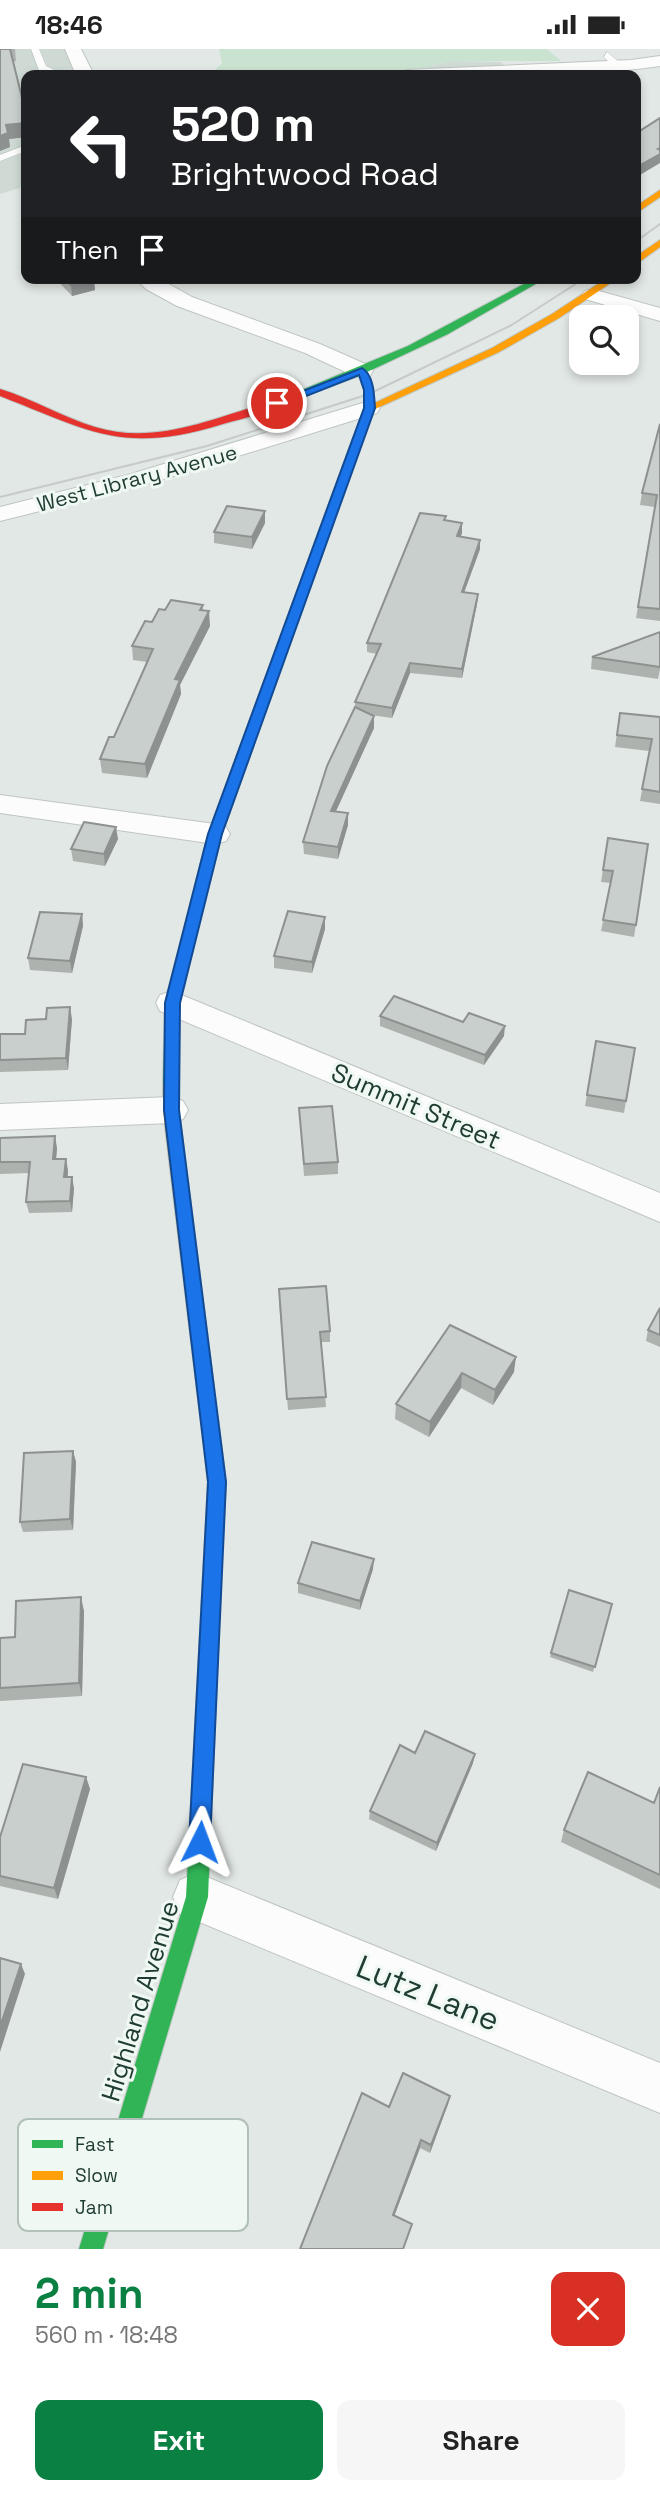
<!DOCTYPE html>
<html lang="en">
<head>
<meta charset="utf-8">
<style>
  body { margin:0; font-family:"Space Grotesk",sans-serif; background:#f6f6f6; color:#222; height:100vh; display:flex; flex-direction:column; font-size:26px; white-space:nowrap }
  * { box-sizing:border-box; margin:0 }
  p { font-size:23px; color:#767676 }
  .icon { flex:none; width:38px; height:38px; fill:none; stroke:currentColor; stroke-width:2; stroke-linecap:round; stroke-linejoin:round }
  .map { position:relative; height:2200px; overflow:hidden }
  .drawer { display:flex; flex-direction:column; background:#fff; flex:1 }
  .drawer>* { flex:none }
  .guide { position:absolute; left:21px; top:21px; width:620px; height:214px; border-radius:14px; box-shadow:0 4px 10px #0003; background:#202124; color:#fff; overflow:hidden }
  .controls { position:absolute; left:569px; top:256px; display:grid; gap:14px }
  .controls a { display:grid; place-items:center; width:70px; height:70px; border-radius:14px; background:#fff; box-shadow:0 4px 10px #0003; font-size:35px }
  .pin { position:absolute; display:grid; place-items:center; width:60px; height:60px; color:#fff; margin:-30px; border:4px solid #fff; border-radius:50%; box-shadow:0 2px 7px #0007 }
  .me { position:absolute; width:77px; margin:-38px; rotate:3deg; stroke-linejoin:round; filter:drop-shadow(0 0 5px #0008) }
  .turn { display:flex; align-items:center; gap:24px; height:147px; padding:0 35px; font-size:32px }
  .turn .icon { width:91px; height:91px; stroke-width:2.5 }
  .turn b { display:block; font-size:49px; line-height:60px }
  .then { display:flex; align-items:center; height:66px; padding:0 35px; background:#0003; gap:14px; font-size:26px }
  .round { display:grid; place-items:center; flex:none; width:74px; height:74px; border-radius:14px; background:#f6f6f6 }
  .overview { display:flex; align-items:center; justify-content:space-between; height:119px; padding:0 35px }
  h1 { font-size:42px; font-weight:600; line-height:52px; color:#0b8043 }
  .cta { display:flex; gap:14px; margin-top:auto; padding:14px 35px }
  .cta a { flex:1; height:80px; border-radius:14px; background:#0b8043; color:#fff; font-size:28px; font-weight:600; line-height:80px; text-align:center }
  .cta a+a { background:#f6f6f6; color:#222 }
  .status { display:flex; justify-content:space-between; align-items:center; height:49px; padding:0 35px; background:#fff; direction:ltr }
  .status svg { height:19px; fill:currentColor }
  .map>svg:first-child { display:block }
</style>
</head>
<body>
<div class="status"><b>18:46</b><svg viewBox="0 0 49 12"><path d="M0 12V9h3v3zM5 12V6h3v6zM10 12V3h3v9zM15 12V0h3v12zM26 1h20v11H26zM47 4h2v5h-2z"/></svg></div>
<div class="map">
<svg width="660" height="2200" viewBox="0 0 660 2200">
  <rect width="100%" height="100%" fill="#e2e8e5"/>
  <path fill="#cfdad5" d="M0,0H69L74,26H26V137L0,145Z
    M450,12L501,13L511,26H361L424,19Z"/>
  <path fill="#cae2d0" d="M219,0H547L561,12H450L424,19L361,26H210L222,14Z"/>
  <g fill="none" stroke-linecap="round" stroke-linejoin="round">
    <g stroke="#bfc5c2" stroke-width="1">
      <path id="lane" d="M31,0H39L46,17L65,26H54L39,21Z
        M607,3L620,14V18H614L604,8Z
        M26,96V102L0,112V106Z"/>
    </g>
    <g stroke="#bfc5c2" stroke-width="2">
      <path id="street" d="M65,0H81L94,26H76Z
        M660,7V17C575,29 483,30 397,26L406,21L631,11Z
        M135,229H158L192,248L320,295L370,317L373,322L370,327H354L305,304L177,257L146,240Z
        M592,240L660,259V272L585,250L581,246L585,242Z
        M369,352L377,354L380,359L377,364L148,435L0,472V458L131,425Z
        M0,746L215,775L226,778L230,785L226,792L215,795L0,764Z
        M172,942L660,1144V1173L160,962L156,954L160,946Z
        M171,1048L183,1052L188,1061L183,1070L171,1074L0,1081V1055Z
        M197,1824L660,2014V2064L180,1865L173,1848L180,1831Z"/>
    </g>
    <g stroke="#bdc6c2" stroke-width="2">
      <path id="fast" d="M535,229H546L448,285L367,323L374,341V359L222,785L179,954V1036L171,1042L166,1040L163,1036L165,954L208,785L364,359V341L359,327L277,357L268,355L408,297Z
        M213,1497L220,1500L222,1506L208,1848L103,2200H79L186,1848L204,1506L206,1500Z"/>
    </g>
    <g stroke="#bdc6c2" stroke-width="2">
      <path id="slow" d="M660,141V148L635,165V158Z
        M660,191V198L635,216V208Z
        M607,229H618L559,269L499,303L373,361L364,359L492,299L552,265Z
        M171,1030L179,1036V1061L226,1433L222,1506L220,1512L213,1515L206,1512L204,1506L208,1433L163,1061V1036Z"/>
    </g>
    <g stroke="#bdc6c2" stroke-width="2">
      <path id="jam" d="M0,340C33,350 62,368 95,378C157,397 215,368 273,352L278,355C264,366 240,370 223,375C123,406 90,382 0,347Z"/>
    </g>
    <use href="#lane" fill="#fbfcfb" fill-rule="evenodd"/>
    <use href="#street" fill="#fbfcfb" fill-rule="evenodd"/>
    <use href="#fast" fill="#30b455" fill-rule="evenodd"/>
    <use href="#slow" fill="#ff9f0a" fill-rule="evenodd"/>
    <use href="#jam" fill="#e5322d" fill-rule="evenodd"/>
    <path stroke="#c6cac9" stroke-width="2" d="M635,193L660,175
      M0,448L207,397L369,345L510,277L585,229"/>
  </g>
  <path fill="#adb2af" d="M0,0H15L16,12L13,13L26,65V88L9,90L10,98L0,102Z
    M55,229H93L95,241L72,247Z
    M660,375V572L636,569L655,458L640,456L642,444Z
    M445,472L462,484L460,488L480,500L464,543L478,545L477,555L462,629L410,624L392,669L371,666L374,667V679L336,762L348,764V776L338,810L304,805L303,793L355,658V653L377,605L367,603V594Z
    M265,474L252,500L214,494V483Z
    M203,556V562L210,577L180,636L181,645L147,729L102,724L100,710L114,688L147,613L133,611L132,597L152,573L165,561Z
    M660,583V621L658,630L591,620L592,608Z
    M620,664L660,668V755L640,752L649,702L615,698Z
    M608,789L648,795L634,888L601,882L611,834L601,833Z
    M118,790L105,817L73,812L71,800Z
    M82,865L83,877L72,924L30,921L28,909Z
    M325,880L312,924L274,919V907Z
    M380,967L463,973L504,987L484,1016L380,977Z
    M72,970L68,1021L0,1023V985H25Z
    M596,992L635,999L624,1064L585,1057Z
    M299,1059L338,1113V1125L304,1127Z
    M0,1089L57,1099L56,1110L68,1121V1128L74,1139L72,1163L29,1164L26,1153L29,1124L0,1125Z
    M279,1252L330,1282V1293H321L326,1358L288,1361Z
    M660,1259V1298L646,1292L648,1281Z
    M450,1276L514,1323L493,1356L461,1339L429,1388L395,1370L396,1355Z
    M73,1402L76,1413L73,1481L23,1483L20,1473Z
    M373,1520L360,1561L298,1544V1534Z
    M569,1541L612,1555L593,1623L550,1608Z
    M84,1562L82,1647L0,1652V1589L15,1588Z
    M415,1704L473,1714L436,1802L369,1770L370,1762Z
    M86,1728L90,1740L58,1850L0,1837V1788Z
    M660,1737V1840L561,1793L564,1781L654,1754Z
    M450,2047L448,2055L430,2104L420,2099L394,2167L410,2182L300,2200L389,2058Z"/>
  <path fill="#8d918f" d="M26,74V88L9,90L10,98L0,102V87L6,76Z
    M660,99V114L635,129V119Z
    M94,231L95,241L72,247L71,236Z
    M265,462V474L252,500V488Z
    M462,474V484L457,497V487Z
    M480,491V500L461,552L462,543Z
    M478,545L477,555L462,629V620Z
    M209,562L210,577L180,636L181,645L147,729L145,715L175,630Z
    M410,614V624L392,669V659Z
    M374,667V679L331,773V762Z
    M348,764V776L338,810V798Z
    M116,778L118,790L105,817L104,805Z
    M82,865L83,877L72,924L70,912Z
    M325,868V880L312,924V913Z
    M70,958L72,970L68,1021L66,1009Z
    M505,977L504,987L484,1016L485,1006Z
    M55,1087L57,1099L55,1122L53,1110Z
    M66,1110L68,1121L66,1139L64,1128Z
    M72,1128L74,1139L72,1163L70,1152Z
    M516,1308L514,1323L493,1356L495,1341Z
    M462,1324L461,1339L429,1388L430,1373Z
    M73,1402L76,1413L73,1481L70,1470Z
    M374,1510L373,1520L360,1561V1552Z
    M81,1548L84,1562L82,1647L79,1634Z
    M475,1705L473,1714L436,1802L437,1794Z
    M86,1728L90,1740L58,1850L54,1839Z
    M21,1915L25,1925L0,2003V1978Z
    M450,2047L448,2055L430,2104L431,2096Z
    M421,2091L420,2099L392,2173L393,2166Z"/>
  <path fill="#c9cfcc" stroke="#8d918f" stroke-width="2" d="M0,0H10L26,65V74L6,76L8,84L0,87Z
    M660,69V99L658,100L660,101V105L635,119V85Z
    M64,229H93L94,231L71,236Z
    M660,375V560L638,558L657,446L642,444Z
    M227,457L265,462L252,488L214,483Z
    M420,464L446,467L444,471L462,474L457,487L480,491L462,543L478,545L462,620L410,614L392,659L355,653L381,595L367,594Z
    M171,551L203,556L200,561L209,562L175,630L180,631L145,715L100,710L109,688H114L153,600L132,597L145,572L152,573L159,560L165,561Z
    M660,583V618L592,608Z
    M355,658L374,667L331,762L348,764L338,798L303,793L327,717Z
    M620,664L660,668V743L642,740L652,690L617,686Z
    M84,773L116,778L104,805L71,800Z
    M608,789L648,795L636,876L603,871L613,822L603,821Z
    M288,862L325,868L312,913L274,907Z
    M40,863L82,865L70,912L28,909Z
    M394,947L463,973L469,964L505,977L485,1006L380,967Z
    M70,958L66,1009L0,1011V985H25L26,971L46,970L47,959Z
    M596,992L635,999L626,1052L587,1046Z
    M332,1057L338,1113L304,1115L299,1059Z
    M55,1087L53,1110H66L64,1128H72L70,1152L26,1153L30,1113H0V1089Z
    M326,1237L330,1282L320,1283L326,1348L287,1350L279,1240Z
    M660,1259V1286L648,1281Z
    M450,1276L516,1308L495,1341L462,1324L430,1373L396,1355Z
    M73,1402L70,1470L20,1473L24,1404Z
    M312,1493L374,1510L360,1552L298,1534Z
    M569,1541L612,1555L595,1618L551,1604Z
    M81,1548L79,1634L0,1639V1589L15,1588L16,1552Z
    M425,1682L475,1705L437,1794L370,1762L400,1696L415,1704Z
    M23,1715L86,1728L54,1839L0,1827V1788Z
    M588,1723L654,1754L660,1738V1826L564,1781Z
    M0,1909L21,1915L0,1978Z
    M403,2024L450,2047L431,2096L421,2091L393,2166L412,2175L403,2200H300L362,2044L389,2058Z"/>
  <path fill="#1a73e8" stroke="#114b97" stroke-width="2" d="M362,319C374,326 374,346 375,359L222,785L180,954L179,1061L226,1433L210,1793L207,1800L200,1803L192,1800L189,1793L208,1433L164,1061L165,954L208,785L364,359V341L359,326L281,357L272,354Z"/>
  <g text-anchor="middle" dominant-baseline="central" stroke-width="6" stroke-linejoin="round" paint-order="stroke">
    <g font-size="21" fill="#1f3c33" stroke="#f0f8f3">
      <text transform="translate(137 429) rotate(-15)">West Library Avenue</text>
    </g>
    <g font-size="26" fill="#1f3c33" stroke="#f0f8f3">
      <text transform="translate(416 1057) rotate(23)">Summit Street</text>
      <text transform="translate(140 1952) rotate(-73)">Highland Avenue</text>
    </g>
    <g font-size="32" fill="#1f3c33" stroke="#f0f8f3">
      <text transform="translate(428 1944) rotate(22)">Lutz Lane</text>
    </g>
  </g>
  <rect x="18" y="2070" width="230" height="112" rx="10" fill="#f0f8f3" stroke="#b1c0b9" stroke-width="2"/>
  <rect x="32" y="2091" width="31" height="8" fill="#30b455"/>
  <rect x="32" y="2122" width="31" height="9" fill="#ff9f0a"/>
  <rect x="32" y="2154" width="31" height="8" fill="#e5322d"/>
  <g font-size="19" fill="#1f3c33">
    <text x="75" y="2102">Fast</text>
    <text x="75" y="2133">Slow</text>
    <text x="75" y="2165">Jam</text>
  </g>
</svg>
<div class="controls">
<a><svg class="icon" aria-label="search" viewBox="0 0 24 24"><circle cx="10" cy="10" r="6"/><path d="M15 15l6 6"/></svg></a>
</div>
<div class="pin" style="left:277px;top:354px;background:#d93025"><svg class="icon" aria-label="arrive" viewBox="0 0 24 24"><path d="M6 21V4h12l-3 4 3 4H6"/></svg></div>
<svg class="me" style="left:200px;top:1793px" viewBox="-20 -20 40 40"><path d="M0-17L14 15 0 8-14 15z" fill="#1a73e8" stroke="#fff" stroke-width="4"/></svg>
<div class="guide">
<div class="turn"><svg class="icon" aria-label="left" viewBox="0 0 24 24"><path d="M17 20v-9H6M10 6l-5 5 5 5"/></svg><div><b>520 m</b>Brightwood Road</div></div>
<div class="then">Then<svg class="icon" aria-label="arrive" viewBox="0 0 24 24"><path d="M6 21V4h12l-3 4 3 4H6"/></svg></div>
</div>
</div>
<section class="drawer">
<div class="overview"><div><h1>2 min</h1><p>560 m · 18:48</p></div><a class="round" style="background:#d93025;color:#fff"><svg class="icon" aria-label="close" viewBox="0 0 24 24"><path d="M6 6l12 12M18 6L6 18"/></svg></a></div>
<div class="cta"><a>Exit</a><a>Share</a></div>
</section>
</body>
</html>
